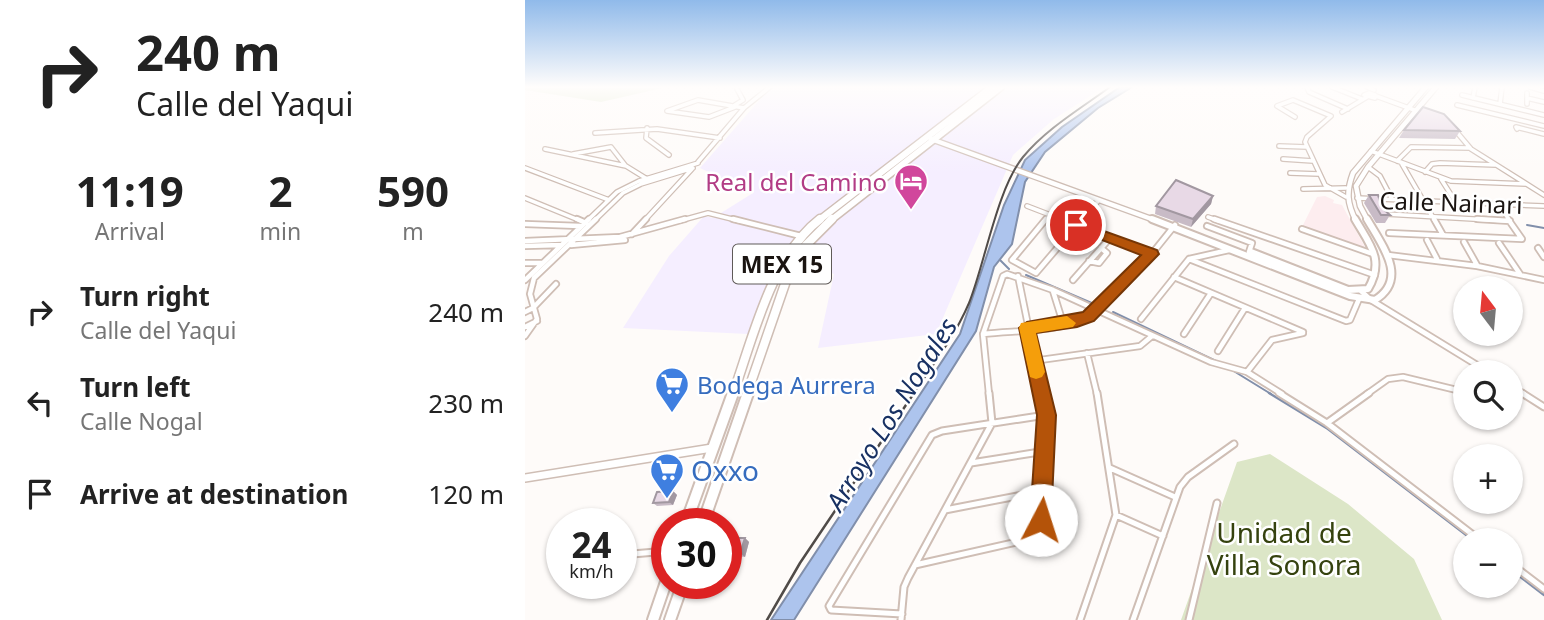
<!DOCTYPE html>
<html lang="en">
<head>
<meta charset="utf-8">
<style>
  body { margin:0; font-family:"Noto Sans",sans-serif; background:#f2f2f2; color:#222; height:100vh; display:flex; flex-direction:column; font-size:26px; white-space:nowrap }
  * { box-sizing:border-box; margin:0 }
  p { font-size:23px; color:#767676 }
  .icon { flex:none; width:38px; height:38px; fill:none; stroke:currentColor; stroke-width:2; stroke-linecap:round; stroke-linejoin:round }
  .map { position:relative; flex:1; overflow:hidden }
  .side { display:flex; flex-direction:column; background:#fff; width:525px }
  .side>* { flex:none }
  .banner { background:#fff; color:#222; overflow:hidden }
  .needle { width:46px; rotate:344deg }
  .fabs { position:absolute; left:928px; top:276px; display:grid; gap:14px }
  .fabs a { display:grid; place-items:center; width:70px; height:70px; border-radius:50%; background:#fff; box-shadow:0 2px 5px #0004; font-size:35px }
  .speed { position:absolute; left:21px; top:508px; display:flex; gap:14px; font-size:35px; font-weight:700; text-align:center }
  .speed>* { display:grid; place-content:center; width:91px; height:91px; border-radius:50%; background:#fff; box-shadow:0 2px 5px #0004; line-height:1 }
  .speed small { font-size:18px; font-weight:400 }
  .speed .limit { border:10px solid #d22; background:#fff; color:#111 }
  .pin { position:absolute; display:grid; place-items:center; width:60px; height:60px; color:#fff; margin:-30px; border:4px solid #fff; border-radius:50%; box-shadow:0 2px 7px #0007 }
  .me { position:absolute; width:77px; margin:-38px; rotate:5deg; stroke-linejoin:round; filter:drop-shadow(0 0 5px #0008) }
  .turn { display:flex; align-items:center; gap:24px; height:147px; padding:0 21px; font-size:32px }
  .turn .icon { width:91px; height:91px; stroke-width:2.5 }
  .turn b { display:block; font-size:49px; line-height:60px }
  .eta { display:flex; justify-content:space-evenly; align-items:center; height:119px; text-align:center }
  .eta b { font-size:42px; font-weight:700; line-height:49px }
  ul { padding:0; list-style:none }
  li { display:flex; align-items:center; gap:21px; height:91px; padding:0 21px }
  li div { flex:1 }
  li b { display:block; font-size:26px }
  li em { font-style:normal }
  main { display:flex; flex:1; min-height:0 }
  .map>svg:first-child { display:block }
</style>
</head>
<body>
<main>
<section class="side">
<div class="banner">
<div class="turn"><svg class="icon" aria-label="right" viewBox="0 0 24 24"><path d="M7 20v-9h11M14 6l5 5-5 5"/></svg><div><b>240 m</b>Calle del Yaqui</div></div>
</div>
<div class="eta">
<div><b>11:19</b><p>Arrival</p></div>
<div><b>2</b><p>min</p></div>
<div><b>590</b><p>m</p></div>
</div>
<ul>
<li><svg class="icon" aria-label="right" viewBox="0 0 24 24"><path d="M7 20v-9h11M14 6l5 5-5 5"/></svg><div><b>Turn right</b><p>Calle del Yaqui</p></div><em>240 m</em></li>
<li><svg class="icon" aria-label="left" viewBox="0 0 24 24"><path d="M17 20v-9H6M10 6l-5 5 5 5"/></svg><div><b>Turn left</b><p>Calle Nogal</p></div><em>230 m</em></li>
<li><svg class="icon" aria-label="arrive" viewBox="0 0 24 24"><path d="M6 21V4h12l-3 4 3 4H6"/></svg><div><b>Arrive at destination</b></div><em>120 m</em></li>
</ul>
</section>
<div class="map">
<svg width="1019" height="620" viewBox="0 0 1019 620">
  <rect width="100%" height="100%" fill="#fefbf9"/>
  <path fill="#f5eeff" d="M246,87H579L529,119L488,155L411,334L293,348L309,274L258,256L223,334L98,328L144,256L179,216L188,218L228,193L175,168Z"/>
  <path fill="#fdedef" d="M800,196L809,200L808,203L817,205L841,249L777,227L792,197Z"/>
  <path fill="#dce6c7" d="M0,87H142L76,102L0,90Z
    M745,454L823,504L889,559L917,620H656L712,462Z"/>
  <path fill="#adc4ed" stroke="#818fab" stroke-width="2" d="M595,87H607L573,108L520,152L500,182L487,244L469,267L451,331L269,620H246L435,334L479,205L500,160L537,127Z"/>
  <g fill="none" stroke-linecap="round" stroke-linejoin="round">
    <path stroke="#818fab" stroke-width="2" d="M1002,225L1019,228
      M475,260L484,269
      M501,275L569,304
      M588,312L693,362
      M707,370L746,394"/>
    <path stroke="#818fab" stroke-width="2.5" d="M744,393L803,429L949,541
      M985,569L1019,595"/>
    <g stroke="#cfbeb5" stroke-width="6">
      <path id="minor-far2" d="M782,87L784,92L823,109
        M807,87L837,99
        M842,87L849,90
        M1005,87L1019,91
        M844,93L850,95V98L839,95Z
        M1002,93V104
        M937,95L1019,115
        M851,96L892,111
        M948,98L950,87
        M1002,98L1019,102
        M975,104L977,87
        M210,105L218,100L212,89
        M932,105L1019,126
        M210,107L184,117L142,111L173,100L219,108
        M817,112L842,97
        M770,117L752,106L768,100L806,116L782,137L780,142L800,185L821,197
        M122,128L121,138L144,155
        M992,129L991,127L1019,134
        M930,130L946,149L1019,195
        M70,133L132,129L195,138
        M754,146L782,147
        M20,149L101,166L122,179
        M846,151L926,181L1001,184
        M48,154L86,147L100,165
        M758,159L788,161
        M872,161L886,147L945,148
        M173,162L219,108L245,87
        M877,164L910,221
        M843,167L855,176L867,199
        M0,168L84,200
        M900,172L907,164L915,163L971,165
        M765,173L794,174
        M916,179L930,201
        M778,189L821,188
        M0,198L56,221
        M832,198L1019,206
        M973,204L985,221
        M502,206L541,221
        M861,214L983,221
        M683,217L694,221
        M62,221L92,192L114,181L173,163
        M69,221L98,193L116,184L168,168
        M119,221L167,169
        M154,221L183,213L215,221
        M520,221L525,215
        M556,221L574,200"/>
    </g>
    <g stroke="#cfbeb5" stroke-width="8">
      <path id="minor-far1" d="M52,219L61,223
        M208,219L276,236
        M521,219L487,260L511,273L557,219
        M536,219L627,254
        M689,219L850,275
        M909,219L918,235
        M952,219L985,221
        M0,224L55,226
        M682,226L727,243L724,252
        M777,229L848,254
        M864,233L997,239L983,219
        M107,234L121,219
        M902,240L912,259
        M0,241L95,237L160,219
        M939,242L952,265
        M974,243L995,274
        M46,245L100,240
        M0,246L37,245
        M1013,248L1019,257
        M863,255L952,266L1019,280
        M664,259L821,321L825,320L834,299
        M564,261L574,263L582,253L576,248
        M0,263H17
        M493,276L517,394
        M649,277L778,332
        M0,280L64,219
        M548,280L585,238
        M528,291L538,323
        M836,291L846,300L965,373
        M0,312L8,308L31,284
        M616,319L664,259L704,250
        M0,327L12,321
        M458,334C490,330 530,333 560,318C589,304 629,251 650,225
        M659,334L686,293
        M0,336L12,319L5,294L9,278L71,219
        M693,351L720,308
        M562,353L572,394
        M508,361L615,346L627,336
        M722,372L747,340L778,333
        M985,385L999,394
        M464,394L458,334L478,276L482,274L528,290L686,362L722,372L757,394
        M842,394L863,379L878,377L940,392"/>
    </g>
    <g stroke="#cfbeb5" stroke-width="9">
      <path id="minor" d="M754,393L802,423L956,541
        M997,393L1019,407
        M802,423L844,393
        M446,463L521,451
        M585,468L650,497
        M420,510L518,491
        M591,515L638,536
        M96,555L142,551
        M985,563L1019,589
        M390,565L514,537L521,415L516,393
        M377,614L306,610L304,606L407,435L417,431L521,415
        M376,620L379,587L383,578L467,423L464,393
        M555,620L591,515L572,393
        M608,620L655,487L663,477L709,444
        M664,620L692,503"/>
    </g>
    <g stroke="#cfbeb5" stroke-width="10">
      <path id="tertiary" d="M0,478L187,448"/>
    </g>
    <g stroke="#cfbeb5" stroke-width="7">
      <path id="secondary-far1" d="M406,139L632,221
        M831,221C822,203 821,192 828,173L901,87
        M843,221L835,206L831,186L843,167L911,87"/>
    </g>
    <g stroke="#cfbeb5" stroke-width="10">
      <path id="secondary" d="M627,219L825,296L850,300C884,279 857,245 842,219
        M726,252L823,290L843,289C860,260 845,245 830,219"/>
    </g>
    <g stroke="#cfbeb5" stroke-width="9">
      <path id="trunk-far2" d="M293,221L467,87
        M305,221L476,87"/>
    </g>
    <g stroke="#cfbeb5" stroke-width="11">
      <path id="trunk-far1" d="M208,394C228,338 246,257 295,219
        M222,394L261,281L281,245L307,219"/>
    </g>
    <g stroke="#cfbeb5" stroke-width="14">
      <path id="trunk" d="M161,523L208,393
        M178,523L223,393
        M128,620L142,579
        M145,620L158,583"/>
    </g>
    <use href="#minor-far2" stroke="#fff" stroke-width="3.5"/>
    <use href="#minor-far1" stroke="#fff" stroke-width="4.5"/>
    <use href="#minor" stroke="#fff" stroke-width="5"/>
    <use href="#tertiary" stroke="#fff" stroke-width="7"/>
    <use href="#secondary-far1" stroke="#fff" stroke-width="4.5"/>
    <use href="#secondary" stroke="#fff" stroke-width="6"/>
    <use href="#trunk-far2" stroke="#fff" stroke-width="6"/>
    <use href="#trunk-far1" stroke="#fff" stroke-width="8"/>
    <use href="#trunk" stroke="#fff" stroke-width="10"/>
    <path stroke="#504b48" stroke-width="2" d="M388,394C408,365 430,336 444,303C460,263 472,189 498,157C521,129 555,109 585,87"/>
    <path stroke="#504b48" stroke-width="2.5" d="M242,620L275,563L389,393"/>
  </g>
  <path fill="#c8bbc6" d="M879,130L935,131L930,139L874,138Z
    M844,195L857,208L865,215L860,223H851L839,203Z
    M688,196L686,204L666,227L630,214L631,206Z
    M148,491L152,495L148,505L132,506L128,503Z
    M201,538H220L224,542L220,557L201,555Z
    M194,583L193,587H179L175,585Z"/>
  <path fill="#a298a1" d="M688,196L686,204L666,227L668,219Z
    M148,491L152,495L148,505L144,502Z
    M220,538L224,542L220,557L215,553Z"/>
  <path fill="#e8d9e6" stroke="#a298a1" stroke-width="2" d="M898,107L919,114L935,131L879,130Z
    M651,180L688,196L668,219L631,206Z
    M844,195H853L857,208L865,215H856Z
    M148,491L144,502L128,503L132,492Z
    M201,538H220L215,553L201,551Z
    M176,583H190L189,585H175Z"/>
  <linearGradient id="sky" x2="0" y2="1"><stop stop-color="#90baea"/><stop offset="0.5" stop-color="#fffdfc"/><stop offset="1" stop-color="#fffdfc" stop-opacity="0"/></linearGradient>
  <rect width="1019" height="174" fill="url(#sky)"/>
  <path fill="#b45309" stroke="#753606" stroke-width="2" d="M551,221L632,250L634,254L569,321L552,327L511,333L531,415L526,520L523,527L516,530L508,527L505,520L512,415L494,328L502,322L558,312L616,255L546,228L544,225Z"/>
  <path fill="#f59e0b" d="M542,316L551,323L548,327L511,333L520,372L517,377L511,379L505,377L494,328L496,323Z"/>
  <defs>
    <g id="hotel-pin" transform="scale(1.75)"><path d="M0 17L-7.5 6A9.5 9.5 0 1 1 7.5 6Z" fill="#d1479c" stroke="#fff"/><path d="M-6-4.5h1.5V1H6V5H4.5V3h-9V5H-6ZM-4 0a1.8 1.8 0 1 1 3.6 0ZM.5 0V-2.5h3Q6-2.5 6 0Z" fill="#fff"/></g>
    <g id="supermarket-pin" transform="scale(1.75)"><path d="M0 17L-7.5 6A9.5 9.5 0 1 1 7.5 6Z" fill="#3f7fe0" stroke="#fff"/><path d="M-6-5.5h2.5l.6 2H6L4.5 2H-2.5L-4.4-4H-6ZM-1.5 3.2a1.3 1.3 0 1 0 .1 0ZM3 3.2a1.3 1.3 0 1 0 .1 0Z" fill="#fff"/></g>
  </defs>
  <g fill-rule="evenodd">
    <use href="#hotel-pin" x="386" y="181"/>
    <use href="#supermarket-pin" x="147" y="384"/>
    <use href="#supermarket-pin" x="142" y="470"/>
  </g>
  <g text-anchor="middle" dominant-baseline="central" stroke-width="5" stroke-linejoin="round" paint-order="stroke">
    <rect fill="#fff" stroke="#5f5a58" stroke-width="2" x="208" y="244.5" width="98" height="39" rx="5"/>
    <g font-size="23" font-weight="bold" fill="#1a1411">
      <text x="257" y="264">MEX 15</text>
    </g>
    <g font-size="24" fill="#b23c85" stroke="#fff" text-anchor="end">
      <text x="362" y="181">Real del Camino</text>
    </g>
    <g font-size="24" fill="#1a1411" stroke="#fff">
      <text transform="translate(926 202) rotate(2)">Calle Nainari</text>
    </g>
    <g font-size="24" fill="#366cbe" stroke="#fff" text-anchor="start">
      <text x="172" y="384">Bodega Aurrera</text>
    </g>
    <g font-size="26" font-style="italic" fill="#183163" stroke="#fff">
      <text transform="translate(366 414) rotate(-58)">Arroyo Los Nogales</text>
    </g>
    <g font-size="28" fill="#366cbe" stroke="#fff" text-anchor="start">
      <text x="166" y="470">Oxxo</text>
    </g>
    <g font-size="28" fill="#35420e" stroke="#fff">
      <text x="759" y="532">Unidad de<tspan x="759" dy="32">Villa Sonora</tspan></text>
    </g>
  </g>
</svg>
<div class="fabs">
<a><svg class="needle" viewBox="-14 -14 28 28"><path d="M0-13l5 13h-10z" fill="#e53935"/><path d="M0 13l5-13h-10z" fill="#767676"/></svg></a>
<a><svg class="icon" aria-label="search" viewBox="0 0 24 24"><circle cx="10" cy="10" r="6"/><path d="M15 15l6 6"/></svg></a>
<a>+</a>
<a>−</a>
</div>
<div class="speed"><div>24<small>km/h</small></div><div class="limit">30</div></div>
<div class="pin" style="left:551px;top:225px;background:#d93025"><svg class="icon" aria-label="arrive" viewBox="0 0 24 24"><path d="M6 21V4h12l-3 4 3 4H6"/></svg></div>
<svg class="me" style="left:516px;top:520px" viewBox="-20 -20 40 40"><circle r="19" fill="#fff"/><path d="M0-13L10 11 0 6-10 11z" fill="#b45309"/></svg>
</div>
</main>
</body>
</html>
